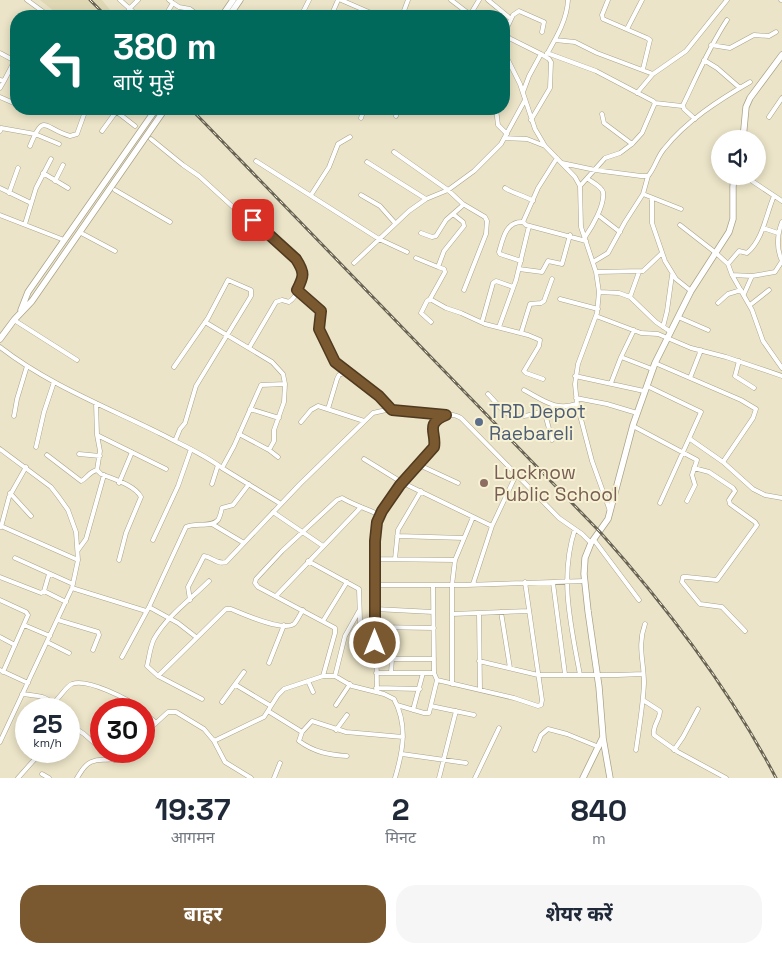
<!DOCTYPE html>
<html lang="hi">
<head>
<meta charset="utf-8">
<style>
  body { margin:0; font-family:"Space Grotesk","Noto Sans Devanagari",sans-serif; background:#f6f6f7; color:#1f2937; height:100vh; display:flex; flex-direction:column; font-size:19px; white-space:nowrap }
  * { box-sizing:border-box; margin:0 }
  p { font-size:16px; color:#747a83 }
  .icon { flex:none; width:28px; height:28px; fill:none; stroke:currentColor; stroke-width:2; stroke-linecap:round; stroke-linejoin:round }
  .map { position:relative; height:778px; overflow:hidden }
  .side { display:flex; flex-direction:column; background:#fff; flex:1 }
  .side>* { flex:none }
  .top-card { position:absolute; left:10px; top:10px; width:500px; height:105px; border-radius:20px; box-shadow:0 2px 8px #0003; background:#00695c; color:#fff; overflow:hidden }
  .tools { position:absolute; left:711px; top:130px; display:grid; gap:10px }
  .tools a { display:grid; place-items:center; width:55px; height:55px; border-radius:50%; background:#fff; box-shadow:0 2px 8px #0003; font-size:25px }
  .speed { position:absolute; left:15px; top:698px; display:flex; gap:10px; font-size:25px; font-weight:700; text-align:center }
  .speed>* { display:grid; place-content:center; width:65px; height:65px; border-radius:50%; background:#fff; box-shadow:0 2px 8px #0003; line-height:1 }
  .speed small { font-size:12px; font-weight:400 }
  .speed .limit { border:8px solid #d22; background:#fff; color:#111 }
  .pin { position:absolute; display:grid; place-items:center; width:42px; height:42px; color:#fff; margin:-21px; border-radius:10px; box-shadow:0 2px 8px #0006 }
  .me { position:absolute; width:55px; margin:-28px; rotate:0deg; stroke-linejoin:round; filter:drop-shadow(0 0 4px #0008) }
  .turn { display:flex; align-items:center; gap:18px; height:105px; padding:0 20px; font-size:22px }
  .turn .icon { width:65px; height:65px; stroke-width:2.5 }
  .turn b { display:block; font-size:35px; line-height:42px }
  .eta { display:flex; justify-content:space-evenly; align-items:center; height:85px; text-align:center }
  .eta b { font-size:30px; font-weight:700; line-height:35px }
  .action { display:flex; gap:10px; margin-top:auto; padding:10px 20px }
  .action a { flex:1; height:58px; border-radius:20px; background:#7a5830; color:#fff; font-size:20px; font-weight:700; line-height:58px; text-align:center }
  .action a+a { background:#f6f6f7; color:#1f2937 }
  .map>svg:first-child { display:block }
</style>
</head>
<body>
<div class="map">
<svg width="782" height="778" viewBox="0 0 782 778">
  <rect width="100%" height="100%" fill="#ebe4c8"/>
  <path fill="#e0d8b5" d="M40,0H102L115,16H60Z"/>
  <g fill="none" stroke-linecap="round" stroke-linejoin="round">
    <g stroke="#a9a389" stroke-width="5">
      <path id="street" d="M27,0L49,16
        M120,0L138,16
        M341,0L378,16
        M451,0L472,16
        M488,0L511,19
        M608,0L602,15L603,19L647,38L650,40L643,69
        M781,0H782
        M173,3L179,7L190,9L198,15
        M129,9L138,0
        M470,15L479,0
        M165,16L173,3L169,0
        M301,16L309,0
        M331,16L338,0
        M402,16L408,0
        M627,29L642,0
        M555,40L575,42L597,53L653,74
        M711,45L730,48L754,35L769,36L776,32
        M504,52L520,84L535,129L545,146L575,177L580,186L581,227L596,272L599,292L597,313L578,364L575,384L577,404L592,461L610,511
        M0,53L15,61
        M547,53L596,71L653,101L655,103L642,133L632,144L620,153L605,158L580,186
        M547,54C556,38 567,20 568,0
        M704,60L717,68L740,88
        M0,80L4,81L16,58
        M0,88L4,81
        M523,92L529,76L541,54
        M637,93L653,74L686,51L727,0
        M0,97L16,104
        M655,103L682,106
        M113,109L135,126
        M496,109L498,125L507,134
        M602,114L604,123L632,144
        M396,116L398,109
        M769,117L782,98
        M361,118L364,109
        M695,119L684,109L683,105C697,76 709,47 727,20
        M531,120L550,88L551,62L549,59L541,54L509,38L505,32L513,15L519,11L544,22L542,32
        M0,131L1,128L35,134L59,144
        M102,131L118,109
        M504,138L527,139L545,146
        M151,139L183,165L199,176L234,208L253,220L296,259L303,271C303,281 297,297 289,302L282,300L276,302L249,348
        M30,146C44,111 44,129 70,136L77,134L86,109
        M394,152L448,190L463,204L462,206L446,220L436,236L432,237L421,233
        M557,158L538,188L523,222L526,225L586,241
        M256,161L379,239L407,252
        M367,162L426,199
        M562,163L595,170L641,176H648C655,168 657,157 664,149C686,121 719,100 750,82
        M43,173L68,188
        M55,181L63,165
        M752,181L782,201
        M0,188L31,203
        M505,188C514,194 524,195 533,201
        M115,190L170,222
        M9,193L18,168
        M643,194L681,209
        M311,195L329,167L338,144L350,137
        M361,195L380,206L395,223
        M652,198V223L665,261L676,279L691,291
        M463,204L485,217L487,221L486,234L464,290
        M453,214L463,222L464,226L444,251L438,267L444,269L445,272L430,299L446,308L461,313L485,324L528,335L540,340L539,346L524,371L526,373L543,379
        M0,215L64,240
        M598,215L620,232
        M25,224L36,188L51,159
        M680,225L716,253L728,264L732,275L752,310L763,341L782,368
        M763,228L778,233
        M83,234L115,251
        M585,237C592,227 605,205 603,192C601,186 592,182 588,179
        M416,258L438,267
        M521,261L500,254L499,252C503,238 506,221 523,222
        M593,262L608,253L625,222L643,194L648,176
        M354,263L409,211L426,199L448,190L474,171L501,144L525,100
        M728,264L739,251L747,253C763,240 766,214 774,196
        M519,269L542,272L548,261L562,264L570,235
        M596,272L643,271L662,253
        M732,275L752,276L775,272L782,261C776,248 777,235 782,222
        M297,290L321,311L319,329L335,362L379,396L392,410
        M599,292L619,293L630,297L656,322L671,332
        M744,294L752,276
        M630,297L639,272
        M430,299L427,301L421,313L431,322
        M560,299L598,309
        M718,303L728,294L741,290
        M750,305L769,290
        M596,316L641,333L658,334L691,348L726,357L782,376
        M678,317L708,330
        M14,320L77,360
        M205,322L272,362L283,374L285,384L284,402L274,430V441L269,450
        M482,322L493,283L496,281L513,287
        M499,327L516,280L529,226
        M663,327L667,311L672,275
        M521,333L530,304L541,303L544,301L552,279
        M0,347C49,385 107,407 161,434C182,445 204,454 222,468L234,446L261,385L285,384
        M621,357L652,369
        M739,361L735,376L754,388
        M655,363L741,400L756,409L753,418L723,462
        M174,367L208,318L228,280L251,290V296L196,386L185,423L180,429L175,441
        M575,376L644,391
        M690,378L701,350
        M611,383L621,357L634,330
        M647,386L701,412L660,503
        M524,390C543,400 555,411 577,404
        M488,394C494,400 499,407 505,412C519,423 542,410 556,407
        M576,398L607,404L637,413
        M96,403L97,435L166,469
        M250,409L279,418
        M328,409L337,379L339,375L346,372
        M544,410L552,440
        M14,416L17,399L27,366
        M301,422L311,410L318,406L364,421
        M633,426L697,460L692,475L695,485L687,501
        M239,434L269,450L278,457
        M97,435L100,451L97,470L101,474C113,479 135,485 141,497L126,533L119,560
        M690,439L723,462L753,489L765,495L782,498
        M36,447L44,412L54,382
        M0,449L51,487L58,496L68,510L76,532L78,560L72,588L0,742
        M79,454L100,456
        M47,455L81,481C87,479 88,472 97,470
        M364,459L403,483L492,526
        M419,465L458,483
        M222,468L281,504
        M694,468L709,472L733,488L735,491L729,500L730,504L755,522L757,525L717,580L687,577H683L682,582L700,604L722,607L745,631
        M119,483L132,452
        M212,484L218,465
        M10,493L31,516
        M273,512L323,546
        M212,524L244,543
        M1,526L78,560
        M1,527L9,497L26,467
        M575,529C559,577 571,626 580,675
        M397,536L464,538
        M153,540L178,486L191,449
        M594,540L639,600
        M78,550L86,539L104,475
        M15,558L73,584
        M375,559L455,560
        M395,559L398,530L421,491
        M308,561L359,589L361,650
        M0,577L41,593L44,591L49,574
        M553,583L565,674
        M473,584L492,526L516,475
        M376,585H466L585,581
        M433,585L434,673L437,680L514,698L538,706L541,705L542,700L525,582
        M72,588L146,611
        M44,591L66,602
        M276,596L361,507
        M0,600L26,612L28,615L3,672
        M190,600L188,587L204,556C212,557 217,565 226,562L300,484L373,413L386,410L444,414
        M149,607L178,623L196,637
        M375,609L433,612
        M501,612L510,668
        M479,613L480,690
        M452,614L529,611
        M58,620L98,632L99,635L93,650
        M323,621L347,582
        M24,625L50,636
        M375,627L434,628
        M0,637L15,645
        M47,642L69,653
        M122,657L149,607L186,527C195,522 211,528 218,520C220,517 221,512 222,508L233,505L249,484
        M375,659H434
        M479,661L538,675H617L643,674
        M269,663L284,625
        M0,670L28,683
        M376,673H434
        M391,673L392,659
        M158,676L226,609H231C243,614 283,632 294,624C297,621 300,614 303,610
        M323,676L335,633V628L258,587L255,583L256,579L282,551L337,500L342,498C354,505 367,509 380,515
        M335,676L345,636L359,611
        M308,681L313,692
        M452,684V585L455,560L473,517
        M236,685L271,706
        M376,688L420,689
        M377,692L375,541C377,500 411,477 434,447C435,441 432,437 432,431C432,416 450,411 461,418L559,518L582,534L591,543
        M22,694C36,696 50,695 56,709
        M202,699L158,676L147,666C149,658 150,647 154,639C166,617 191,599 209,581
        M643,700L660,711C660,720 652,726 654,735L678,752L726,778
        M222,702L244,672
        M53,703C60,698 66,686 72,684C87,678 129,699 140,709
        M336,705L350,684
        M397,705L424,713H429L437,680
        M431,706L474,715
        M413,710L423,673
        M268,711L302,732L312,721L346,732L403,737
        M144,712L156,723
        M69,724L84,734L101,749
        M336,730L347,715
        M302,732L299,741C314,752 329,755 347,756
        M144,734L168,712H176L204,729L214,741L225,762L251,778
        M214,741L264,717L278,695L284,689L323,676H335L352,686L384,694L394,699C408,725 403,751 395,778
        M535,750L541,735L548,729L567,734L599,747
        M636,750C639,728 643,706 644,683C644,661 637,646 645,624
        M674,750L683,737L698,709
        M104,751L114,760
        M402,754L466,763
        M42,774L49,778
        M18,778L42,751
        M77,778C81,772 84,765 91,762C105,756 110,766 126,751
        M274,778L280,763
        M439,778L456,711
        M475,778L499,728"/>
    </g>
    <g stroke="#a9a389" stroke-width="7">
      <path id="secondary" d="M222,16L233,0
        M229,16L240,0
        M743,139L746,107L750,98L782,55
        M21,310L28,292L156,109
        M0,339L14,320L32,301L165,109
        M603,738L610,778
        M583,778L603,737L599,687L588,611L584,574L585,558L591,543L608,519L633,425L655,363L691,291L729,232L733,219V187L734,176"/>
    </g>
    <use href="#street" stroke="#fff" stroke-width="4"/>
    <use href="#secondary" stroke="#fff" stroke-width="5.5"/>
    <g stroke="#686354" stroke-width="3">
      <path id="rail" d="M90,0L106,16
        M191,109L600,532C667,607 729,688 776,778"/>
    </g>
    <use href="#rail" stroke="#f8f2d5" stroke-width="1" stroke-dasharray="4" stroke-linecap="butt"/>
  </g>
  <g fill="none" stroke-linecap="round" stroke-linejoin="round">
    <g stroke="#4f391f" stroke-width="12">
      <path id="route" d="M253,220L296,259C305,273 304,276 297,290L321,311L319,329L335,362L379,396L392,410L446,415C424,424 437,433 434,447L400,485L382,511L377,522L375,541V643"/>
    </g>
    <use href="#route" stroke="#7a5830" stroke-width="9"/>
  </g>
  <circle fill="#5c6f8a" stroke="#f8f2d5" stroke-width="2" cx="479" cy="422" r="5"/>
  <circle fill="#8d6e63" stroke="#f8f2d5" stroke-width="2" cx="484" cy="483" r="5"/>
  <g text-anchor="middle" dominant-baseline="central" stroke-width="4" stroke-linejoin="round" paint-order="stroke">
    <g font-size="19" fill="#4e5e75" stroke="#f8f2d5" text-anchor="start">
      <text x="489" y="411">TRD Depot<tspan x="489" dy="22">Raebareli</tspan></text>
    </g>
    <g font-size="19" fill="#785e54" stroke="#f8f2d5" text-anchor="start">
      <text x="494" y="472">Lucknow<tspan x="494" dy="22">Public School</tspan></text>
    </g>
  </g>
</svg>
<div class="tools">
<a><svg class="icon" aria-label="sound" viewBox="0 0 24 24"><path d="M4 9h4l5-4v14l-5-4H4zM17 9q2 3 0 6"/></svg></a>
</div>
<div class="speed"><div>25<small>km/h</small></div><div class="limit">30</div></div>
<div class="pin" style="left:253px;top:220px;background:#d93025"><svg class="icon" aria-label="arrive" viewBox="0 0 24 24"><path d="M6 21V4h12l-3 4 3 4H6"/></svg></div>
<svg class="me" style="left:375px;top:643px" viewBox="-20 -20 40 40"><circle r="17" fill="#7a5830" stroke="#fff" stroke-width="3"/><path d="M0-11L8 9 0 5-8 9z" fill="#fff"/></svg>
<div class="top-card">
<div class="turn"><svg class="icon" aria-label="left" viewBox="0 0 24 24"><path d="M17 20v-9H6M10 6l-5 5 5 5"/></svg><div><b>380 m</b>बाएँ मुड़ें</div></div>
</div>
</div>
<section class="side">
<div class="eta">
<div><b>19:37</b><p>आगमन</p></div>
<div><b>2</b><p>मिनट</p></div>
<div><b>840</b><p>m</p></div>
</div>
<div class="action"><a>बाहर</a><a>शेयर करें</a></div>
</section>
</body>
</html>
